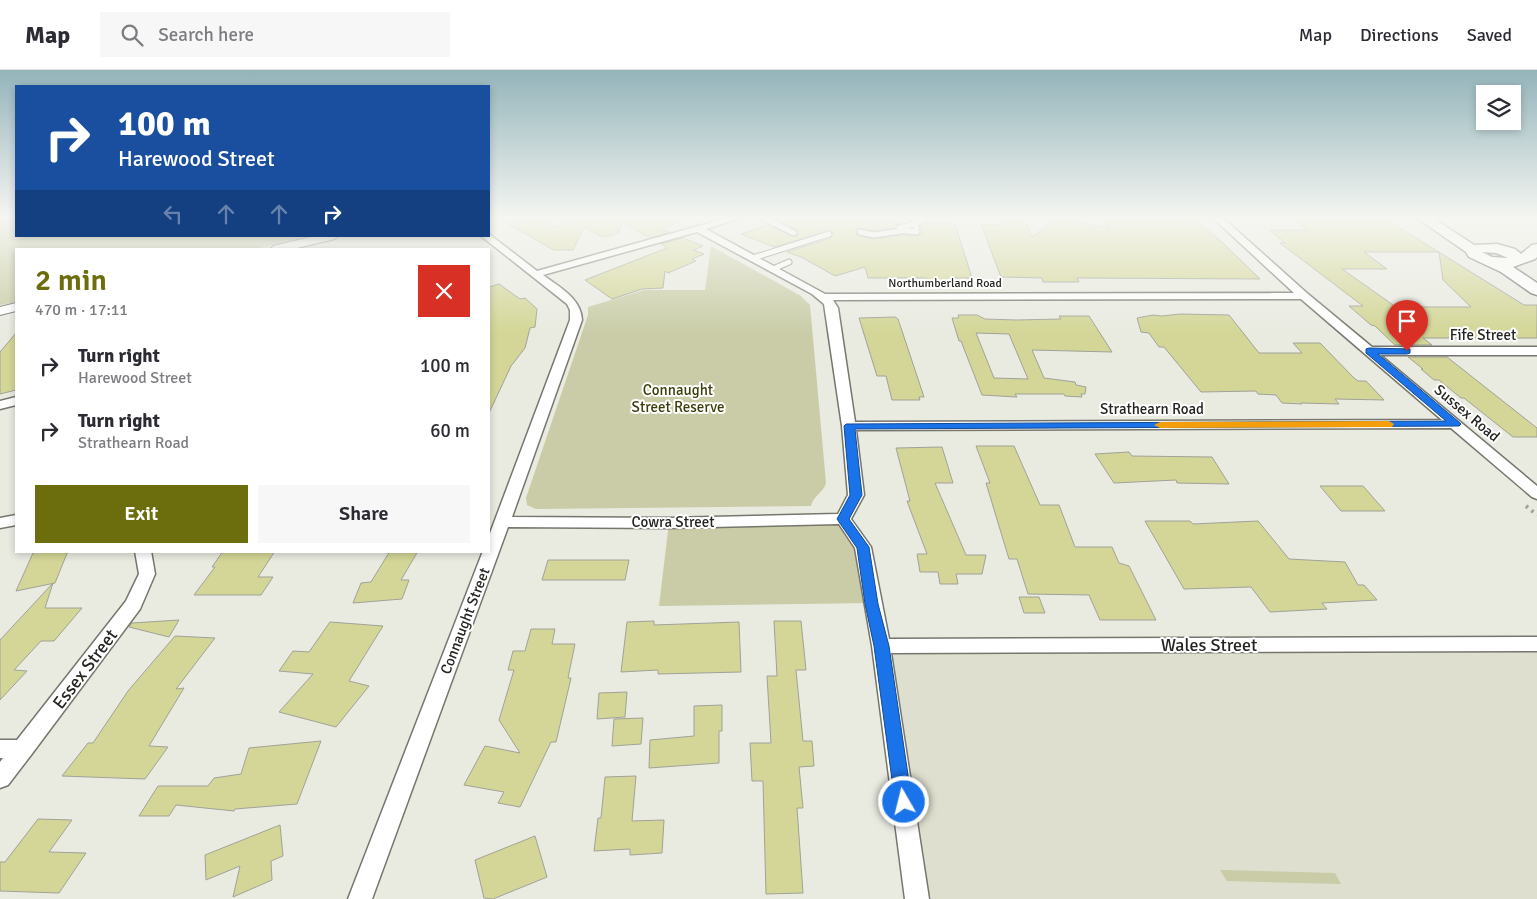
<!DOCTYPE html>
<html lang="en">
<head>
<meta charset="utf-8">
<style>
  body { margin:0; font-family:Signika,sans-serif; background:#f7f7f7; color:#2b2b33; height:100vh; display:flex; flex-direction:column; font-size:19px; white-space:nowrap }
  * { box-sizing:border-box; margin:0 }
  p { font-size:16px; color:#7c7c81 }
  .icon { flex:none; width:28px; height:28px; fill:none; stroke:currentColor; stroke-width:2; stroke-linecap:round; stroke-linejoin:round }
  .map { position:relative; flex:1; overflow:hidden }
  .panel { position:absolute; left:15px; top:178px; width:475px; height:305px; display:flex; flex-direction:column; background:#fff; border-radius:0px; box-shadow:0 2px 8px #0003 }
  .panel>* { flex:none }
  .banner { position:absolute; left:15px; top:15px; width:475px; height:152px; border-radius:0px; box-shadow:0 2px 8px #0003; background:#1a4fa0; color:#fff; overflow:hidden }
  .controls { position:absolute; left:1476px; top:15px; display:grid; gap:10px }
  .controls a { display:grid; place-items:center; width:45px; height:45px; border-radius:0px; background:#fff; box-shadow:0 2px 8px #0003; font-size:25px }
  .pin { position:absolute; display:grid; place-items:center; width:42px; height:42px; color:#fff; margin:-51px -21px; border-radius:50% 50% 50% 0; rotate:-45deg; box-shadow:0 0 5px #0007 }
  .pin .icon { rotate:45deg }
  .me { position:absolute; width:55px; margin:-28px; rotate:352deg; stroke-linejoin:round; filter:drop-shadow(0 0 4px #0008) }
  .turn { display:flex; align-items:center; gap:18px; height:105px; padding:0 20px; font-size:22px }
  .turn .icon { width:65px; height:65px; stroke-width:2.5 }
  .turn b { display:block; font-size:35px; line-height:42px }
  .lanes { display:flex; align-items:center; height:48px; padding:0 20px; background:#0003; justify-content:center; gap:25px; direction:ltr }
  .lanes .off { opacity:.35 }
  .round { display:grid; place-items:center; flex:none; width:52px; height:52px; border-radius:0px; background:#f7f7f7 }
  .summary { display:flex; align-items:center; justify-content:space-between; height:85px; padding:0 20px }
  h1 { font-size:30px; font-weight:600; line-height:38px; color:#6c6d0d }
  .button { display:flex; gap:10px; margin-top:auto; padding:10px 20px }
  .button a { flex:1; height:58px; border-radius:0px; background:#6c6d0d; color:#fff; font-size:20px; font-weight:600; line-height:58px; text-align:center }
  .button a+a { background:#f7f7f7; color:#2b2b33 }
  ul { padding:0; list-style:none }
  li { display:flex; align-items:center; gap:15px; height:65px; padding:0 20px }
  li div { flex:1 }
  li b { display:block; font-size:19px }
  li em { font-style:normal }
  header { display:flex; align-items:center; gap:30px; box-sizing:border-box; height:70px; padding:0 25px; background:#fff; border-bottom:1px solid #e1e1e2 }
  header strong { font-size:24px }
  nav { display:flex; gap:28px; margin-inline-start:auto; font-size:18px }
  .search { width:350px; height:45px; background:#f7f7f7; display:flex; align-items:center; gap:12px; box-sizing:border-box; padding:0 18px; border-radius:0px; color:#7c7c81; font-size:19px }
  .map>svg:first-child { display:block }
</style>
</head>
<body>
<header>
<strong>Map</strong>
<div class="search"><svg class="icon" aria-label="search" viewBox="0 0 24 24"><circle cx="10" cy="10" r="6"/><path d="M15 15l6 6"/></svg>Search here</div>
<nav><a>Map</a><a>Directions</a><a>Saved</a></nav>
</header>
<div class="map">
<svg width="1537" height="829" viewBox="0 0 1537 829">
  <rect width="100%" height="100%" fill="#e9eae0"/>
  <path fill="#dedfce" d="M881,576L1537,577V829H917Z"/>
  <path fill="#c9cca6" d="M0,148H16V166H310L254,179H16V232L0,235Z
    M711,176L801,226L810,235L826,413C823,423 813,426 811,436L536,439L527,435L526,428L588,245V237L644,220H705Z
    M843,449L863,477L872,533L659,536L669,453Z
    M1220,800L1335,803L1341,814L1227,811Z"/>
  <path fill="#d3d696" stroke="#a1a299" fill-rule="evenodd" d="M532,148H539L554,157L573,151L566,148H688L662,159L669,162L650,168L622,152L618,163H615L614,165L602,167L584,157L573,180H554L508,154Z
    M794,148H849L850,151L904,152L897,154L895,158L874,161L860,158L856,159L857,166L874,169L903,165L918,166L921,163L920,156L926,153L955,154L972,208H952L953,212H927L926,208H868L865,197L835,206L803,188L787,182L831,168L833,163L830,160L774,177L741,164L768,155L795,167L798,164L797,160L781,152Z
    M1057,148L1110,158L1101,149L1193,148L1223,173L1260,209L1077,208L1079,212H1043L1042,208L1001,207L981,154L1003,155L1001,151H1025L1032,167Z
    M1292,148H1384L1524,235H1537V268H1423L1432,275H1395L1375,256L1371,255L1349,236H1363L1280,173H1285L1269,160H1308ZM1364,182H1439L1443,210L1471,237H1396L1342,199H1387Z
    M683,168L703,176L693,180L704,184L692,189L696,191L668,203L665,201L663,218L642,219L612,229L585,210L667,178L661,174Z
    M499,214L520,229L525,228L537,239L535,257L530,258L525,278L511,296L489,343V217Z
    M1180,244L1229,245L1259,283H1302L1293,273H1320L1354,308L1358,311H1366L1384,330L1335,329L1339,334L1301,333L1302,334L1282,333L1276,325L1258,324L1256,321L1201,322L1164,277H1159L1149,263L1141,262L1137,248L1153,245L1162,246Z
    M958,245H977L985,249L1016,250L1061,249L1059,246H1089L1112,282L1032,280L1044,308L1075,312L1076,315L1086,317L1085,324H1081L1082,327L1065,326L1064,324H1015L1017,327L982,325L961,271H959L952,248H959ZM976,263L1009,264L1028,309L994,308Z
    M895,247L898,249L924,327H919L920,330H892L886,306H877L859,248Z
    M16,263V320L0,324V282Z
    M1408,287H1447L1537,358V367H1513L1464,328H1461L1439,310H1434L1421,299H1423Z
    M976,376H1014L1040,435H1059L1075,477H1112L1119,493L1129,496L1156,550H1100L1089,525L1028,524L1017,489H1009L986,413H990Z
    M942,377L953,413H935L966,485H986L982,504H956L958,514H940L938,502H920L917,484H927L907,431H910L896,378Z
    M1129,382L1132,386L1212,387L1229,414L1177,413L1176,410L1114,413L1095,384Z
    M1320,416H1363L1385,441H1341Z
    M1145,451H1190L1193,454L1258,451L1289,489L1345,492L1358,515H1364L1377,530L1322,533L1327,539L1270,542L1251,517L1184,519Z
    M42,481H68L55,513L16,521L33,483Z
    M223,481H275L258,507H273L261,525H194L215,497H212Z
    M390,481H418L401,510H409L402,529L353,533L361,513L371,512Z
    M548,490H629L625,510H542Z
    M53,513L45,538H82L54,571H41L14,600L27,601L0,630V570Z
    M1019,527H1039L1045,543H1024Z
    M179,550L169,567L129,557L132,553Z
    M654,551V555L739,552L741,602L658,604V600L621,602L627,552Z
    M774,551H801L806,600H796L803,671H812L814,696L799,697L803,738H797L803,823L766,824L763,711H752L750,673H771L767,606H777Z
    M330,552L383,556L349,611L369,616L336,657L279,642L313,604L279,601L293,581L309,582Z
    M531,559H555L552,574H575L568,608H571L556,672H551L520,737L498,733L504,722L464,715L485,676L520,683L499,650L514,600H508L513,581H525Z
    M175,566L215,568L176,619L184,618L149,676L168,677L145,709L62,706L88,673H93L128,621Z
    M627,622L625,647L597,649L599,623Z
    M722,635V661H719V693L649,698L650,670L694,666V636Z
    M643,648L641,674L612,676L614,649Z
    M321,671L297,734L235,739L234,741L176,735L169,746H139L158,716H208L214,708L241,704L249,678Z
    M636,706L632,751L664,750L662,783L630,785V779L594,781L598,748H601L605,707Z
    M38,749L72,750L49,782L86,783L59,823L0,821V792H5Z
    M280,755L283,786L271,791L272,810L233,827L240,796L206,810L205,785Z
    M535,766L547,807L493,829L484,828L475,790Z"/>
  <g fill="none" stroke-linecap="round" stroke-linejoin="round">
    <g stroke="#76766e" stroke-width="7">
      <path id="service" d="M763,148L794,163
        M915,154L917,162L899,160V158Z
        M915,154L926,148
        M860,162L874,165L901,161
        M753,188L829,164
        M773,199L789,192"/>
    </g>
    <g stroke="#76766e" stroke-width="3">
      <path id="minor" d="M727,148H741L706,159L825,224L1294,223L1213,148H1223L1308,224L1372,277H1537V285H1380L1537,416V429L1532,427L1451,358L856,360L864,425L851,449L871,477L889,569L1537,567V581L891,583L929,829H905L872,576L855,478L839,454L669,458L508,457L372,829H348L483,481H489V466L570,250V240L567,234L481,166H489V164L537,201ZM697,162L812,224L824,234L842,356L848,425L838,444L669,448L512,447L582,250C581,228 559,217 543,205ZM1301,229L1442,350L855,352L838,238L833,230Z
        M16,327V335L0,339V331Z
        M16,445V455L0,458V448Z
        M135,481H151L155,504L140,539L31,685L8,715L0,718V692L3,688H0V670H17L126,531L139,504Z"/>
    </g>
    <g stroke="#76766e" stroke-width="2">
      <path id="tertiary" d="M315,166H337L335,169L293,179H271L273,176Z
        M16,233V241L0,245V237Z"/>
    </g>
    <g stroke="#76766e" stroke-width="3">
      <path id="secondary" d="M1417,148H1433L1474,175L1497,174L1515,179L1521,184L1532,175L1537,174V187L1535,189L1513,197L1537,213V225L1531,223L1501,202L1469,187L1466,182ZM1482,182L1496,183L1508,188L1492,187Z"/>
    </g>
    <path stroke="#a2a29b" stroke-width="4" stroke-dasharray="2.5 4.5" stroke-linecap="butt" d="M1526,436L1537,445"/>
    <use href="#service" stroke="#fff" stroke-width="5"/>
    <use href="#minor" fill="#fff" fill-rule="evenodd"/>
    <use href="#tertiary" fill="#fff" fill-rule="evenodd"/>
    <use href="#secondary" fill="#fff" fill-rule="evenodd"/>
  </g>
  <linearGradient id="sky" x2="0" y2="1"><stop stop-color="#93b4ba"/><stop offset="0.56" stop-color="#f5f6f1"/><stop offset="1" stop-color="#f5f6f1" stop-opacity="0"/></linearGradient>
  <rect width="1537" height="264" fill="url(#sky)"/>
  <path fill="#1a73e8" stroke="#114b97" d="M1369,278L1410,279V283L1407,284H1378L1459,352L1461,354L1459,356L855,359L862,425L849,449L869,477L878,534L889,576L912,732L910,737L904,739L898,737L895,732L874,576L865,534L857,478L837,449L850,425L844,356L846,354L1446,351L1366,283V279Z"/>
  <path fill="#f59e0b" d="M1389,351L1394,354L1392,357L1160,358L1154,355L1160,352Z"/>
  <g text-anchor="middle" dominant-baseline="central" stroke-width="4" stroke-linejoin="round" paint-order="stroke">
    <g font-size="12" fill="#242420" stroke="#fff">
      <text x="945" y="213">Northumberland Road</text>
    </g>
    <g font-size="15" fill="#242420" stroke="#fff">
      <text x="1483" y="265">Fife Street</text>
      <text x="1152" y="339">Strathearn Road</text>
      <text transform="translate(1467 343) rotate(40)">Sussex Road</text>
      <text x="673" y="452">Cowra Street</text>
      <text transform="translate(465 551) rotate(-69)">Connaught Street</text>
    </g>
    <g font-size="15" fill="#3d3d0b" stroke="#fff">
      <text x="678" y="320">Connaught<tspan x="678" dy="17">Street Reserve</tspan></text>
    </g>
    <g font-size="18" fill="#242420" stroke="#fff">
      <text x="1209" y="575">Wales Street</text>
      <text transform="translate(85 599) rotate(-53)">Essex Street</text>
    </g>
  </g>
</svg>
<div class="controls">
<a><svg class="icon" aria-label="layers" viewBox="0 0 24 24"><path d="M12 4l9 5-9 5-9-5zM3 14l9 5 9-5"/></svg></a>
</div>
<div class="pin" style="left:1407px;top:281px;background:#d93025"><svg class="icon" aria-label="arrive" viewBox="0 0 24 24"><path d="M6 21V4h12l-3 4 3 4H6"/></svg></div>
<svg class="me" style="left:904px;top:732px" viewBox="-20 -20 40 40"><circle r="17" fill="#1a73e8" stroke="#fff" stroke-width="3"/><path d="M0-11L8 9 0 5-8 9z" fill="#fff"/></svg>
<div class="banner">
<div class="turn"><svg class="icon" aria-label="right" viewBox="0 0 24 24"><path d="M7 20v-9h11M14 6l5 5-5 5"/></svg><div><b>100 m</b>Harewood Street</div></div>
<div class="lanes"><svg class="icon off" aria-label="left" viewBox="0 0 24 24"><path d="M17 20v-9H6M10 6l-5 5 5 5"/></svg><svg class="icon off" aria-label="ahead" viewBox="0 0 24 24"><path d="M12 20V5M6 11l6-6 6 6"/></svg><svg class="icon off" aria-label="ahead" viewBox="0 0 24 24"><path d="M12 20V5M6 11l6-6 6 6"/></svg><svg class="icon" aria-label="right" viewBox="0 0 24 24"><path d="M7 20v-9h11M14 6l5 5-5 5"/></svg></div>
</div>
<section class="panel">
<div class="summary"><div><h1>2 min</h1><p>470 m · 17:11</p></div><a class="round" style="background:#d93025;color:#fff"><svg class="icon" aria-label="close" viewBox="0 0 24 24"><path d="M6 6l12 12M18 6L6 18"/></svg></a></div>
<ul>
<li><svg class="icon" aria-label="right" viewBox="0 0 24 24"><path d="M7 20v-9h11M14 6l5 5-5 5"/></svg><div><b>Turn right</b><p>Harewood Street</p></div><em>100 m</em></li>
<li><svg class="icon" aria-label="right" viewBox="0 0 24 24"><path d="M7 20v-9h11M14 6l5 5-5 5"/></svg><div><b>Turn right</b><p>Strathearn Road</p></div><em>60 m</em></li>
</ul>
<div class="button"><a>Exit</a><a>Share</a></div>
</section>
</div>
</body>
</html>
